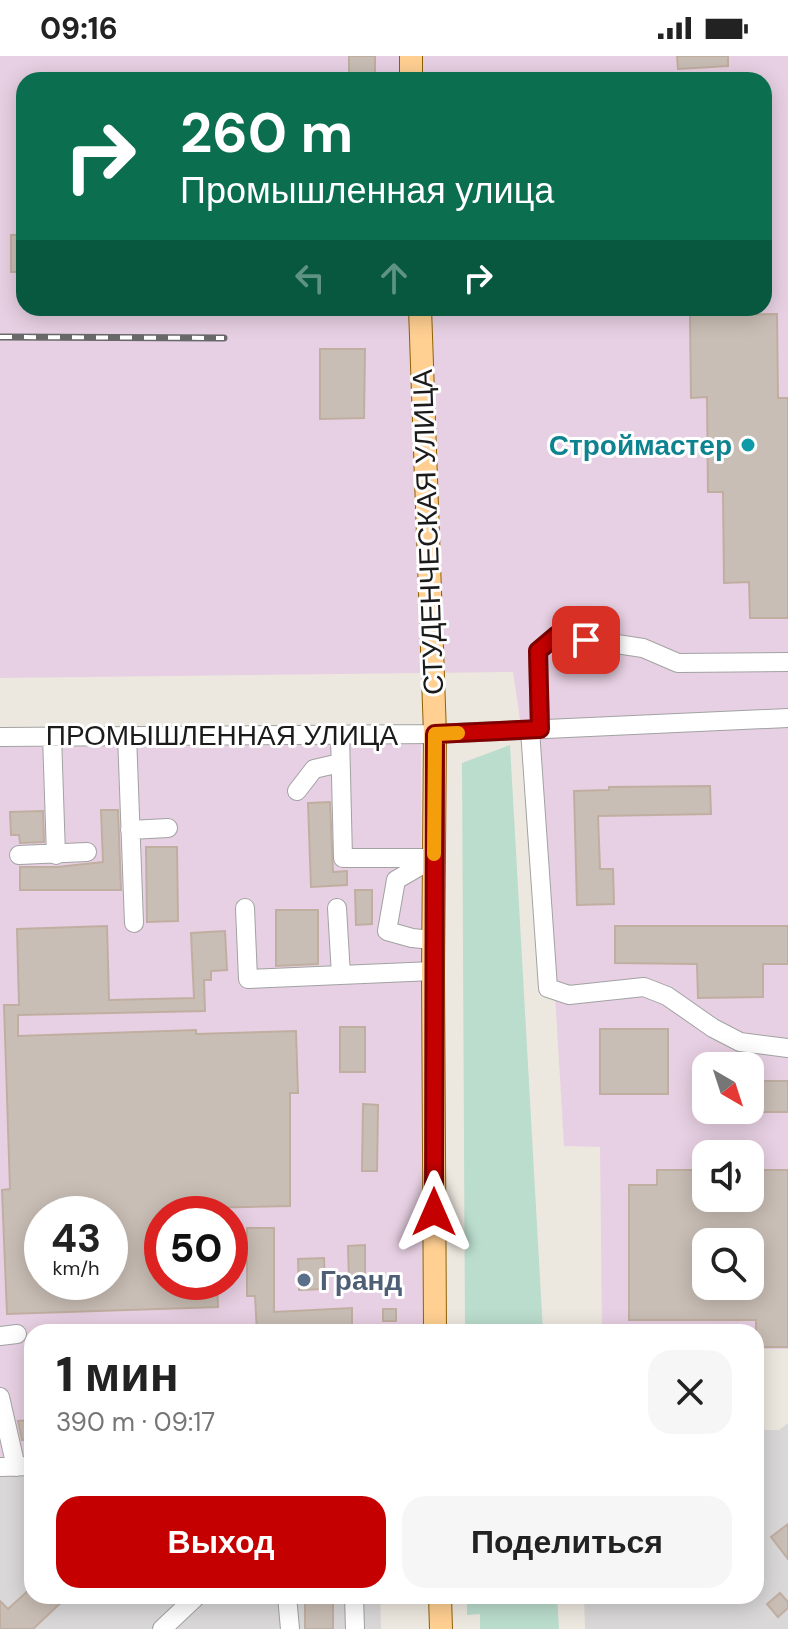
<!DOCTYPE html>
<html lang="ru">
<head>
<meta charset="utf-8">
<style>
  body { margin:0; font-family:"DM Sans",sans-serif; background:#f6f6f6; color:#222; height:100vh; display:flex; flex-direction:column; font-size:30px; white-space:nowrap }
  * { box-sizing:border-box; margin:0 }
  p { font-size:26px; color:#767676 }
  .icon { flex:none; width:44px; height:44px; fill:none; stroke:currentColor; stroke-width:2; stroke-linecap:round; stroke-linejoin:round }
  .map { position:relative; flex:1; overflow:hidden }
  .sheet { position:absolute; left:24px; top:1268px; width:740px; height:280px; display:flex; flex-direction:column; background:#fff; border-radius:24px; box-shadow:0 4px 20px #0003 }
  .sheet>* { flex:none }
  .top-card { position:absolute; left:16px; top:16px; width:756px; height:244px; border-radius:24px; box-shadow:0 4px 20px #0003; background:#0b6e4f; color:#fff; overflow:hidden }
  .needle { width:52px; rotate:141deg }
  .controls { position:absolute; left:692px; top:996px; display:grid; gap:16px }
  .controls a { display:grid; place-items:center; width:72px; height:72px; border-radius:16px; background:#fff; box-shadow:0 4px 20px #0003; font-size:40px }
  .speed { position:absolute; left:24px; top:1140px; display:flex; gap:16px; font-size:40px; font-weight:700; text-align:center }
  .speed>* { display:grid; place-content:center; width:104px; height:104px; border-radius:50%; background:#fff; box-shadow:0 4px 20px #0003; line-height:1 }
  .speed small { font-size:20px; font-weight:400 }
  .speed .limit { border:12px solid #d22; background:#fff; color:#111 }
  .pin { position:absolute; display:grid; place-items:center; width:68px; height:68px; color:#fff; margin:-34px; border-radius:16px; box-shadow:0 4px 12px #0006 }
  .me { position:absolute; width:88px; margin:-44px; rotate:0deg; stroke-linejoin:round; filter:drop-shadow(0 0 6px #0008) }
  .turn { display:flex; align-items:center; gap:28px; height:168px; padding:0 32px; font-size:36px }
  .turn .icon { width:104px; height:104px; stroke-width:2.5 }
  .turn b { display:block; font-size:56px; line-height:68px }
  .lanes { display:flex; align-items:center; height:76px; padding:0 32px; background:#0003; justify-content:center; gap:40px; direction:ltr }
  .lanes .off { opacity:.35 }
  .round { display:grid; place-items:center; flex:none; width:84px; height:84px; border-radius:24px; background:#f6f6f6 }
  .summary { display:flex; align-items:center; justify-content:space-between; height:136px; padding:0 32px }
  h1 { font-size:48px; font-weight:800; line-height:60px }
  .cta { display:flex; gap:16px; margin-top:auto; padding:16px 32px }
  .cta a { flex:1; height:92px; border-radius:24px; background:#c50000; color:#fff; font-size:32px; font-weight:800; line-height:92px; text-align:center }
  .cta a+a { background:#f6f6f6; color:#222 }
  .status { display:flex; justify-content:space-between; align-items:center; height:56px; padding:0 40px; background:#fff; direction:ltr }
  .status svg { height:22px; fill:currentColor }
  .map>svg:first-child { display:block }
</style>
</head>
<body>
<div class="status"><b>09:16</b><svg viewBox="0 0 49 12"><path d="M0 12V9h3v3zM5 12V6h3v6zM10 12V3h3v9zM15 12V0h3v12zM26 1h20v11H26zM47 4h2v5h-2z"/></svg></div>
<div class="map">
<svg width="788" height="1573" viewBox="0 0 788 1573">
  <rect width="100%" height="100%" fill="#ede8df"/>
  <path fill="#d9d7d7" d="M788,1367V1573H585L584,1540H756V1374H779Z
    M32,1401V1540H380L381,1573H0V1402Z"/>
  <path fill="#e7d0e3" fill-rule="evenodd" d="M0,0H788V1293H756V1276H602L600,1091L564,1090L551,871L513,616L0,622ZM24,24H764V252H24ZM706,1010H750V1054H706ZM706,1098H750V1142H706ZM706,1186H750V1230H706Z
    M421,687L423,1276H32V1401L0,1402V691ZM42,1158H110V1226H42ZM162,1158H230V1226H162Z"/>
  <path fill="#baddcd" d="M510,689L543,1276H465L462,707Z
    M467,1540H557L559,1573H480V1558L467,1559Z"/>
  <path fill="#c9beb5" stroke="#c0aea0" stroke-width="2" fill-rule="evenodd" d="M349,0H375V24H349Z
    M677,0H728V10L678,13Z
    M11,179H24V216H11Z
    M777,258L778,342H788V562H750L749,526L724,527L723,436H708L707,341L691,342L690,259Z
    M320,293H365L364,362L320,363Z
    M710,730L711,758L598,760L600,813H613L614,848L577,849L574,735L609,734V731Z
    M330,746L333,816L347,815V829L311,831L308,747Z
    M101,754H118L121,834H20V811H57L103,806Z
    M43,755L44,786L20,787L19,779H11L10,756Z
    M146,791H177L178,865L147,866Z
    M355,834H372V868L356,869Z
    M276,854H318V908L276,910Z
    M107,870L109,944L194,942L191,877L225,875L227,914L211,915V924H204L205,955L18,959V980L196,974V978L296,975L298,1037H290V1150L162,1153V1226H217L218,1251L7,1258L2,1134L10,1133L4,949H19L17,873ZM110,1155V1226H42V1157Z
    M615,870H788V908H763V941L698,942L697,908L615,907Z
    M340,971H365V1016H340Z
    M600,973H668V1038H600Z
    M750,1025H788V1056H750Z
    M363,1048L378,1049L377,1115H362Z
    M657,1114H706V1142H750V1114H788V1291H756V1264H629V1129H657ZM706,1186H750V1230H706Z
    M247,1172H274V1256L352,1252V1274L257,1276L255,1240H247Z
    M365,1189V1224L349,1225L348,1190Z
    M324,1202L325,1233L299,1234L298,1203Z
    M383,1253H396V1265H383Z
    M32,1364V1384H22L18,1365Z
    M788,1468V1503L771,1481Z
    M32,1531V1540H68L33,1573H0V1545L8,1553Z
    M780,1537L788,1546V1552L778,1561L767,1548Z
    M305,1540H333V1573H305Z"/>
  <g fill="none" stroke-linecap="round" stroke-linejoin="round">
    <g stroke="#a2a2a2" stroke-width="20">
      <path id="minor" d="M540,673L538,595L557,579L643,592L678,607L788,606
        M530,674L548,932L569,939L644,931L667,940L713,972L740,986L788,992
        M340,678L343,802H434
        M127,679L134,867
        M52,680L56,799
        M0,681L435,678L788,662
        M297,735L314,713L340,707
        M130,774L168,772
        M19,799L87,796
        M432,803L396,824L387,875L412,882L433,884
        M245,852L248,923L433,915
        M337,852L341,919
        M0,1280L17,1278
        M0,1341L16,1411
        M0,1411L32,1410
        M287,1540L290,1573
        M354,1540L355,1573
        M162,1573L197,1540"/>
    </g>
    <g stroke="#916100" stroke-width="24">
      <path id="major" d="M411,0V24
        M420,252L435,678L433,915L435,1276
        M440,1540L441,1573"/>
    </g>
    <use href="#minor" stroke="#fff" stroke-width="18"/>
    <use href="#major" stroke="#ffd092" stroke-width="22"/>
    <g stroke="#696969" stroke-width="7">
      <path id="rail" d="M0,281L224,282"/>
    </g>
    <use href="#rail" stroke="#fff" stroke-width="4" stroke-dasharray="12" stroke-linecap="butt"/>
  </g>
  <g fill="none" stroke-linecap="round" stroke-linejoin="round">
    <g stroke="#800000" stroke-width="20">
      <path id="route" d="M434,1156L435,678L540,673L538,595L557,579L586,584"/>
    </g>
    <use href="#route" stroke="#c50000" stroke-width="14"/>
    <path stroke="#f59e0b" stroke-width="14" d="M434,798L435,678L458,677"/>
  </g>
  <circle fill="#0f9aa8" stroke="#fff" stroke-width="3" cx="748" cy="389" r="8"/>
  <circle fill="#5c6f8a" stroke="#fff" stroke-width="3" cx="304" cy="1224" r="8"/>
  <g text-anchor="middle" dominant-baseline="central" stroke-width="6" stroke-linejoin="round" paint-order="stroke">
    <g font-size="28" font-weight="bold" fill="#0d838f" stroke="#fff" text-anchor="end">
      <text x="732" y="389">Строймастер</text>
    </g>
    <g font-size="28" fill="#1b1b1b" stroke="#fff">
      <text transform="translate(428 476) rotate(-92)">СТУДЕНЧЕСКАЯ УЛИЦА</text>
      <text x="222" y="679">ПРОМЫШЛЕННАЯ УЛИЦА</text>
    </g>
    <g font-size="28" font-weight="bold" fill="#4e5e75" stroke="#fff" text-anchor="start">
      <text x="320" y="1224">Гранд</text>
    </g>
  </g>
</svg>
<div class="controls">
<a><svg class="needle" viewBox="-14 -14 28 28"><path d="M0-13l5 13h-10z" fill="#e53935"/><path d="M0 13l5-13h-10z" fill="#767676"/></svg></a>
<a><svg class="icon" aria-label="sound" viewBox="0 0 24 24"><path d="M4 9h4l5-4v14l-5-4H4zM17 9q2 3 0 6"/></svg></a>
<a><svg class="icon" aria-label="search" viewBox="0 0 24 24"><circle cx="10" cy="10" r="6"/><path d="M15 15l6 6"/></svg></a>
</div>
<div class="speed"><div>43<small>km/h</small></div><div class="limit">50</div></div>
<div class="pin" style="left:586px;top:584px;background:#d93025"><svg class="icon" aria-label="arrive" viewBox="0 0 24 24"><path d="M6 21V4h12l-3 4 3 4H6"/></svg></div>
<svg class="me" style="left:434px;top:1156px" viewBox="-20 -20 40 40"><path d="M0-17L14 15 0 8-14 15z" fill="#c50000" stroke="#fff" stroke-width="4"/></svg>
<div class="top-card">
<div class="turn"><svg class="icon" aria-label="right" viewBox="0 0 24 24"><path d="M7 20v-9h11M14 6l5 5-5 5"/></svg><div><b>260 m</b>Промышленная улица</div></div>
<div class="lanes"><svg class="icon off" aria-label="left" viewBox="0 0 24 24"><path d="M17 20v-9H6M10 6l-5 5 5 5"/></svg><svg class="icon off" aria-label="ahead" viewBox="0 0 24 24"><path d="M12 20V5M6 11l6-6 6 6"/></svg><svg class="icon" aria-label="right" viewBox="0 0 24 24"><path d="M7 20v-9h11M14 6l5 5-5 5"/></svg></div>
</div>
<section class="sheet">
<div class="summary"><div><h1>1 мин</h1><p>390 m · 09:17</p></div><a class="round"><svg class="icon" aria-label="close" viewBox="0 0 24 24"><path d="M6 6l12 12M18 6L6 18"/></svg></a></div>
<div class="cta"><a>Выход</a><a>Поделиться</a></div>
</section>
</div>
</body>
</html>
